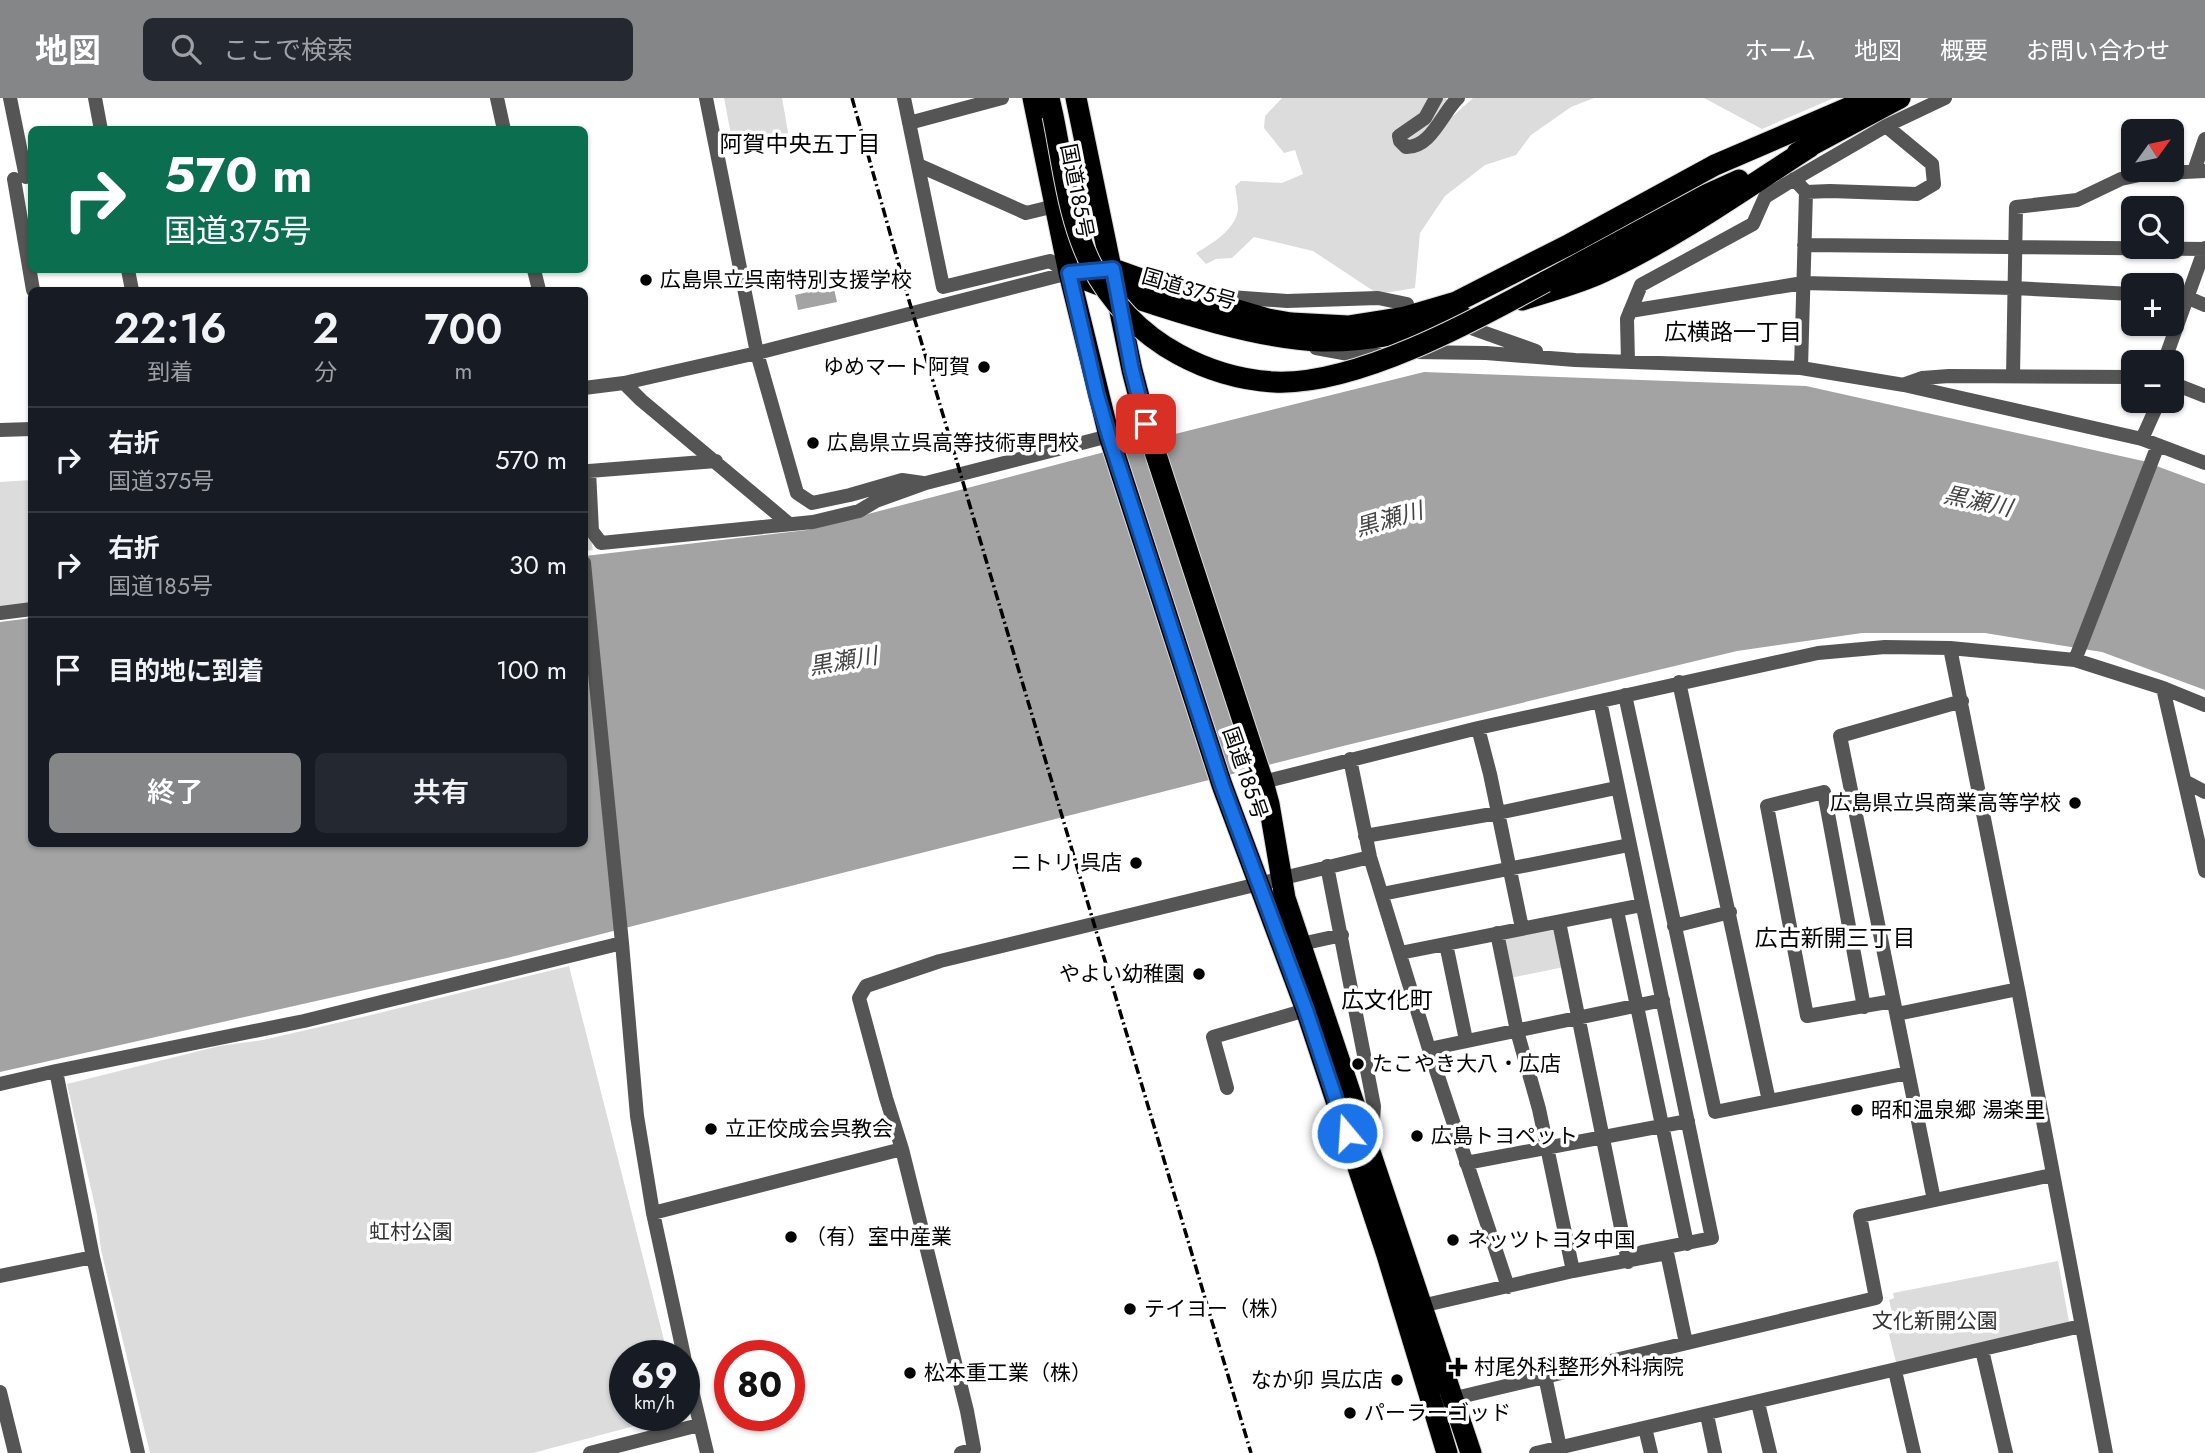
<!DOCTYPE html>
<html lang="ja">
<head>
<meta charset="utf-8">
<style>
  body { margin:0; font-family:Jost,"Noto Sans JP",sans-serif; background:#242831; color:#f1f3f6; height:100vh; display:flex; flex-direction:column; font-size:26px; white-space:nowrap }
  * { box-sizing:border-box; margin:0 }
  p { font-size:23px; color:#9ea1a6 }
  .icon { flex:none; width:38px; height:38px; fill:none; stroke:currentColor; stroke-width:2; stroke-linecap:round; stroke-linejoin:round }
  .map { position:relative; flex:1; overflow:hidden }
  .details { position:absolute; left:28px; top:189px; width:560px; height:560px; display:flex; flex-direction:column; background:#171b24; border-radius:10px; box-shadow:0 2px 5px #0004 }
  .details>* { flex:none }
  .guide { position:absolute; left:28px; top:28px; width:560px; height:147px; border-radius:10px; box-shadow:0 2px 5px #0004; background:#0b6e4f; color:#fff; overflow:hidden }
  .needle { width:46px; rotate:57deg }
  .buttons { position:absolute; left:2121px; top:21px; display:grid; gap:14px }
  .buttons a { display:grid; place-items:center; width:63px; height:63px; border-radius:10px; background:#171b24; box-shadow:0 2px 5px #0004; font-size:35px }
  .speed { position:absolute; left:609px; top:1242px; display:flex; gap:14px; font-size:35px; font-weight:700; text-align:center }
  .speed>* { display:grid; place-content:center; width:91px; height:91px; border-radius:50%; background:#171b24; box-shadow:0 2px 5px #0004; line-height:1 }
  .speed small { font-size:18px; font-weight:400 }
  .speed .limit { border:10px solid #d22; background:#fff; color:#111 }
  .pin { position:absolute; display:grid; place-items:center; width:60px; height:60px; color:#fff; margin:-30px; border-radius:14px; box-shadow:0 4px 10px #0006 }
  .me { position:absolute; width:77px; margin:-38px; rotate:342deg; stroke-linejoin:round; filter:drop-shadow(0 0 5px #0008) }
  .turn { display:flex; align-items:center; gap:24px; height:147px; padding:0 21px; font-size:32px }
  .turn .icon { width:91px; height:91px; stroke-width:2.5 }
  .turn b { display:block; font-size:49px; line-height:60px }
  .eta { display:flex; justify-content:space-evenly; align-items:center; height:119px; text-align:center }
  .eta b { font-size:42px; font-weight:600; line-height:49px }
  .action { display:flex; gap:14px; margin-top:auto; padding:14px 21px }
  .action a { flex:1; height:80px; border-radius:10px; background:#858687; color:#fff; font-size:28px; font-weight:600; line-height:80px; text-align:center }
  .action a+a { background:#242831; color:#f1f3f6 }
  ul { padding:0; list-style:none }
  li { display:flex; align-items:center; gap:21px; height:105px; padding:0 21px; border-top:2px solid #363941 }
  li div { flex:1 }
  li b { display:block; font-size:26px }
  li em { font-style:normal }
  header { display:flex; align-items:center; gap:42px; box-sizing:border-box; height:98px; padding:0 35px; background:#858687; color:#fff }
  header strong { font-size:33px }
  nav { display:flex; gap:38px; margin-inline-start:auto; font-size:24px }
  .search { width:490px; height:63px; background:#242831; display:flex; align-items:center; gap:18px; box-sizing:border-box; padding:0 24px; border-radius:10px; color:#9ea1a6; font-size:26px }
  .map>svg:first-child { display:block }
</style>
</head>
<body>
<header>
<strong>地図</strong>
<div class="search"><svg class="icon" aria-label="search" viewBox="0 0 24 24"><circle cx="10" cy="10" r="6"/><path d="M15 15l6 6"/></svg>ここで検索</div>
<nav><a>ホーム</a><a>地図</a><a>概要</a><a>お問い合わせ</a></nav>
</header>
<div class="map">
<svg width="2205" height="1355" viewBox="0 0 2205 1355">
  <rect width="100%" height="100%" fill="#fff"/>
  <path fill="#dcdcdc" d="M724,0H782L788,34L787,40L739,50L733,47Z
    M1282,0H1446L1453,18L1473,0H1594L1571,9L1531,37L1516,57L1485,67L1445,98L1420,135L1415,190L1378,196L1313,153L1254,139L1232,160L1216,161L1206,166L1196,155C1211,146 1236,132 1238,111C1238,104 1236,95 1235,88L1241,83L1282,85L1303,76L1295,52L1284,55L1264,30L1265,18Z
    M1704,0H1834L1762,31Z
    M31,382V508L0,512V384Z
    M1552,829L1556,831L1564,869L1510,880L1504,838Z
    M569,868L668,1258H625V1318H672L533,1355H150L101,1152L97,1117L67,986L219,948L263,942L367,918Z
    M2058,1163L2069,1224L1897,1268L1888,1233L1896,1230L1889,1202L1894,1200L1893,1195Z"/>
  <path fill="#a3a3a3" d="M821,191L822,193L834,191L837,204L798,212L795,197Z
    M1424,274L1806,288L2143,363L2205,386V592L2102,554L1985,535H1862L1737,553L1343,648L507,860L0,974V524L31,520L32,746H584L585,458L807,432L1135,346Z"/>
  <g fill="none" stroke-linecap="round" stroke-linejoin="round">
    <path stroke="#d9d9d9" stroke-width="14" stroke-dasharray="14 7" stroke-linecap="butt" d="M584,446L592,445"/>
    <g stroke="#dbdbdb" stroke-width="23">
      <path id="highway" d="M1033,0L1069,175L1109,338L1222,687L1306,912L1387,1157L1447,1355
        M1049,0L1053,18
        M1076,0L1132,272L1146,326L1263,684L1269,706L1285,800L1471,1355
        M1797,55L1900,0
        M1102,172L1113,171L1177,194L1268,221L1291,225L1348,228L1405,219L1456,204L1570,146L1715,67L1871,0
        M1069,175C1117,195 1166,211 1217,225C1251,234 1286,242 1322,243C1371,244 1418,232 1465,220
        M1545,184L1708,96L1739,82
        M1522,202C1549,193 1578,186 1603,174C1676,140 1743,92 1810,49"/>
    </g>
    <path stroke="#555" stroke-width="14" d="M10,0L26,79
      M95,0L101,32
      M497,0L504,32
      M706,0L757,255L797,395L812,405L850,397L902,382L923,385
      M904,0L943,189L1050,163L1069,175
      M1436,0L1425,20L1399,38L1400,43L1406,49C1431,50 1442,15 1458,0
      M909,25L1002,0
      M918,67L1026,115L1055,108
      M2194,73L2205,41
      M14,81L33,192
      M1794,81L1806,94L1830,93L1917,96L1934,86L1932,66L1886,28
      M1804,147L2205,151
      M128,172L132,192
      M534,172L539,192
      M1216,198L1287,203L1378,200L1407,206
      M2172,198L2186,199L2205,207
      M1630,213L1803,185L2013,190L2133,196
      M1471,230L1536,253
      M1316,250L1354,257H1382
      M1413,254L1486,255L1575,262L1801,270L1904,287L2142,341L2205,365
      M1628,264L1627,221L1641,187L1753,126L1765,99L1786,86L1886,28L1945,0
      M2164,264L2205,150
      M1801,270L1806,94
      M2013,278L2016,109L2077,102L2121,81L2144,76L2205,73
      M624,285L641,302L788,425
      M2172,285L2205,298
      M1905,286L1922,280L1949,278L2133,279
      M584,290L624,285L757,255L1069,175
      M0,332L32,331
      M2142,341L2159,303
      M716,363L589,373L592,433L601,445L813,424L859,413L876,403L926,385L1109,338
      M584,465L622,845
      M0,515L32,511
      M1950,550L2018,891L2106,1355
      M2075,562L2158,347
      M1679,584L1769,1003
      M2163,590L2205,773
      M1625,597L1715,1014L1908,975
      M1600,603L1712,1140L1642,1154L1628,1164
      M1478,630L1490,676L1522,830
      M1350,661L1370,759L1429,951L1508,1189
      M1263,684L1478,630L1818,555L1885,549L1950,550L2075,562L2163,590L2205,607
      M2186,684L2205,694
      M1365,738L1498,715L1616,690
      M1327,768L1374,1008L1373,1023L1362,1031
      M1382,796L1629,747
      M1617,813L1687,1146
      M1559,824L1628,1164
      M1674,828L1730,814
      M1497,835L1517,933L1539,1011L1573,1173
      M1301,846L1342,837
      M1446,846L1466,942
      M1400,855L1642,807
      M1864,909L1824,694L1767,708L1807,918L1893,903
      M1897,916L2018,891
      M1429,951L1663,902
      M56,973L93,1159L138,1355
      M0,986L56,973L304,923L622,845L637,1018L653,1115L684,1258
      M1227,990L1213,939L1306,912
      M1466,1065L1688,1023
      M1934,1102L1840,638L1962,603
      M653,1115L902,1051
      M0,1178L93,1159
      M1421,1208L1573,1173L1667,1155L1686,1245
      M1982,1252L2006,1355
      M684,1259L707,1355
      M1895,1273L1914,1355
      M1545,1278L1560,1350
      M0,1294L15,1355
      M1447,1302L1876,1200L1860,1118L2052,1077
      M1758,1305L1770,1355
      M1707,1317L1715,1355
      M1645,1330L1651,1355
      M590,1355L699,1327
      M961,1355L974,1351L967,1313L902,1051L886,1000L859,900L866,888L940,863L1370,759
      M1536,1355L2081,1228"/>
    <use href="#highway" stroke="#000" stroke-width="21"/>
    <path stroke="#000" stroke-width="3.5" stroke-dasharray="10 3.5 2 3.5" stroke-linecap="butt" d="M852,0L908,199L1251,1355"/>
    <g stroke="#dbdbdb" stroke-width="23" stroke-linecap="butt">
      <path id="highway-bridge" d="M1053,18C1063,66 1068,121 1091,166C1110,204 1141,236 1178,256C1209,273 1239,282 1274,284C1355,288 1474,223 1545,184"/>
    </g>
    <use href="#highway-bridge" stroke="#000" stroke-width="21"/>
  </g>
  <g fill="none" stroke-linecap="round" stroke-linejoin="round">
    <g stroke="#114b97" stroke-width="18">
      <path id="route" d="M1146,326L1132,272L1113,171L1069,175L1097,297L1109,338L1222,687L1306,912L1347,1035"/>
    </g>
    <use href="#route" stroke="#1a73e8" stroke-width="12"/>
  </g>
  <g fill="#000" stroke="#fff" stroke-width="2.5">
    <circle cx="646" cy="182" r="7"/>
    <circle cx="984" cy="269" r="7"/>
    <circle cx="813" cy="345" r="7"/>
    <circle cx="2075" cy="705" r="7"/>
    <circle cx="1136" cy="765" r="7"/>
    <circle cx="1199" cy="876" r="7"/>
    <circle cx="1358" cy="966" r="7"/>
    <circle cx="1857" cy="1012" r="7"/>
    <circle cx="711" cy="1031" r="7"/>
    <circle cx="1417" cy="1038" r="7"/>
    <circle cx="791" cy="1139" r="7"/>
    <circle cx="1453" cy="1142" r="7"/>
    <circle cx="1130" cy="1211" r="7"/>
    <path d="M1454.5 1258.5h7v7h7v7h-7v7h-7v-7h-7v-7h7z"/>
    <circle cx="910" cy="1275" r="7"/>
    <circle cx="1397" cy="1282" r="7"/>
    <circle cx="1350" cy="1315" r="7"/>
  </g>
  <g text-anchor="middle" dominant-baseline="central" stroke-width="7" stroke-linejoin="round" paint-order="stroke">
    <g font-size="21" fill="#000" stroke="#fff">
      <text transform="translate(1077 93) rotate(79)">国道185号</text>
      <text transform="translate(1189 191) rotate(16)">国道375号</text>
      <text transform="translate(1245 675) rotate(71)">国道185号</text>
    </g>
    <g font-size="21" fill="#000" stroke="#fff" text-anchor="start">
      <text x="660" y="182">広島県立呉南特別支援学校</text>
      <text x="970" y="269" text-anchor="end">ゆめマート阿賀</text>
      <text x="827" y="345">広島県立呉高等技術専門校</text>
      <text x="2061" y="705" text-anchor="end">広島県立呉商業高等学校</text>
      <text x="1122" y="765" text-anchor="end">ニトリ 呉店</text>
      <text x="1185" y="876" text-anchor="end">やよい幼稚園</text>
      <text x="1372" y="966">たこやき大八・広店</text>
      <text x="1871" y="1012">昭和温泉郷 湯楽里</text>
      <text x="725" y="1031">立正佼成会呉教会</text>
      <text x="1431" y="1038">広島トヨペット</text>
      <text x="805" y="1139">（有）室中産業</text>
      <text x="1467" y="1142">ネッツトヨタ中国</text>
      <text x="1144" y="1211">テイヨー（株）</text>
      <text x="1474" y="1269">村尾外科整形外科病院</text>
      <text x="924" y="1275">松本重工業（株）</text>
      <text x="1383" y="1282" text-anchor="end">なか卯 呉広店</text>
      <text x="1364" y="1315">パーラーゴッド</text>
    </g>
    <g font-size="21" fill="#333" stroke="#fff">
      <text x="411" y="1134">虹村公園</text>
      <text x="1935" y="1223">文化新開公園</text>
    </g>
    <g font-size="23" fill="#000" stroke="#fff">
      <text x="800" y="46">阿賀中央五丁目</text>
      <text x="1733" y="234">広横路一丁目</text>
      <text x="1835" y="840">広古新開三丁目</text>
      <text x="1387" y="902">広文化町</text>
    </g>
    <g font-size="23" font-style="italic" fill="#444" stroke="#fff">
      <text transform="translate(1978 403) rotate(12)">黒瀬川</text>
      <text transform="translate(1389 421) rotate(-16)">黒瀬川</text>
      <text transform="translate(843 563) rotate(-10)">黒瀬川</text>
    </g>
  </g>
</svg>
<div class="buttons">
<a><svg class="needle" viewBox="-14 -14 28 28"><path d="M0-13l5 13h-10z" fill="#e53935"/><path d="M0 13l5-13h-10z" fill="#9ea1a6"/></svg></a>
<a><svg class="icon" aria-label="search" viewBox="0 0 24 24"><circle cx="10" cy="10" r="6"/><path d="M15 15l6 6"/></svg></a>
<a>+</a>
<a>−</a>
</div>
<div class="speed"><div>69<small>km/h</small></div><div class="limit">80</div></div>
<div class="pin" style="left:1146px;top:326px;background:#d93025"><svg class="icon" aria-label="arrive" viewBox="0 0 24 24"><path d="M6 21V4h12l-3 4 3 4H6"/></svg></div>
<svg class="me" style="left:1347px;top:1035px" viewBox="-20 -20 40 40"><circle r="17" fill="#1a73e8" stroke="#fff" stroke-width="3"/><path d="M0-11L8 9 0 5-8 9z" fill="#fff"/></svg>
<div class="guide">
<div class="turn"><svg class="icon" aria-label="right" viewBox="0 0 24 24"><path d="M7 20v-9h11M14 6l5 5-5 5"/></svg><div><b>570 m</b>国道375号</div></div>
</div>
<section class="details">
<div class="eta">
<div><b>22:16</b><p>到着</p></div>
<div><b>2</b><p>分</p></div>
<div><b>700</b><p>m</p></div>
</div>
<ul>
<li><svg class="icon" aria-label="right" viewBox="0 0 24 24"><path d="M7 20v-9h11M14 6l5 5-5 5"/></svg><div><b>右折</b><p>国道375号</p></div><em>570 m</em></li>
<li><svg class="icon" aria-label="right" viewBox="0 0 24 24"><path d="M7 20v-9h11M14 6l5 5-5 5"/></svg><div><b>右折</b><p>国道185号</p></div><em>30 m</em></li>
<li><svg class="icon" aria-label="arrive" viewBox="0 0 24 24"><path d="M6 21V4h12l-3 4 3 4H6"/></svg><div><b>目的地に到着</b></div><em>100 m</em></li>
</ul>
<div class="action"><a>終了</a><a>共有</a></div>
</section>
</div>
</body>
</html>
